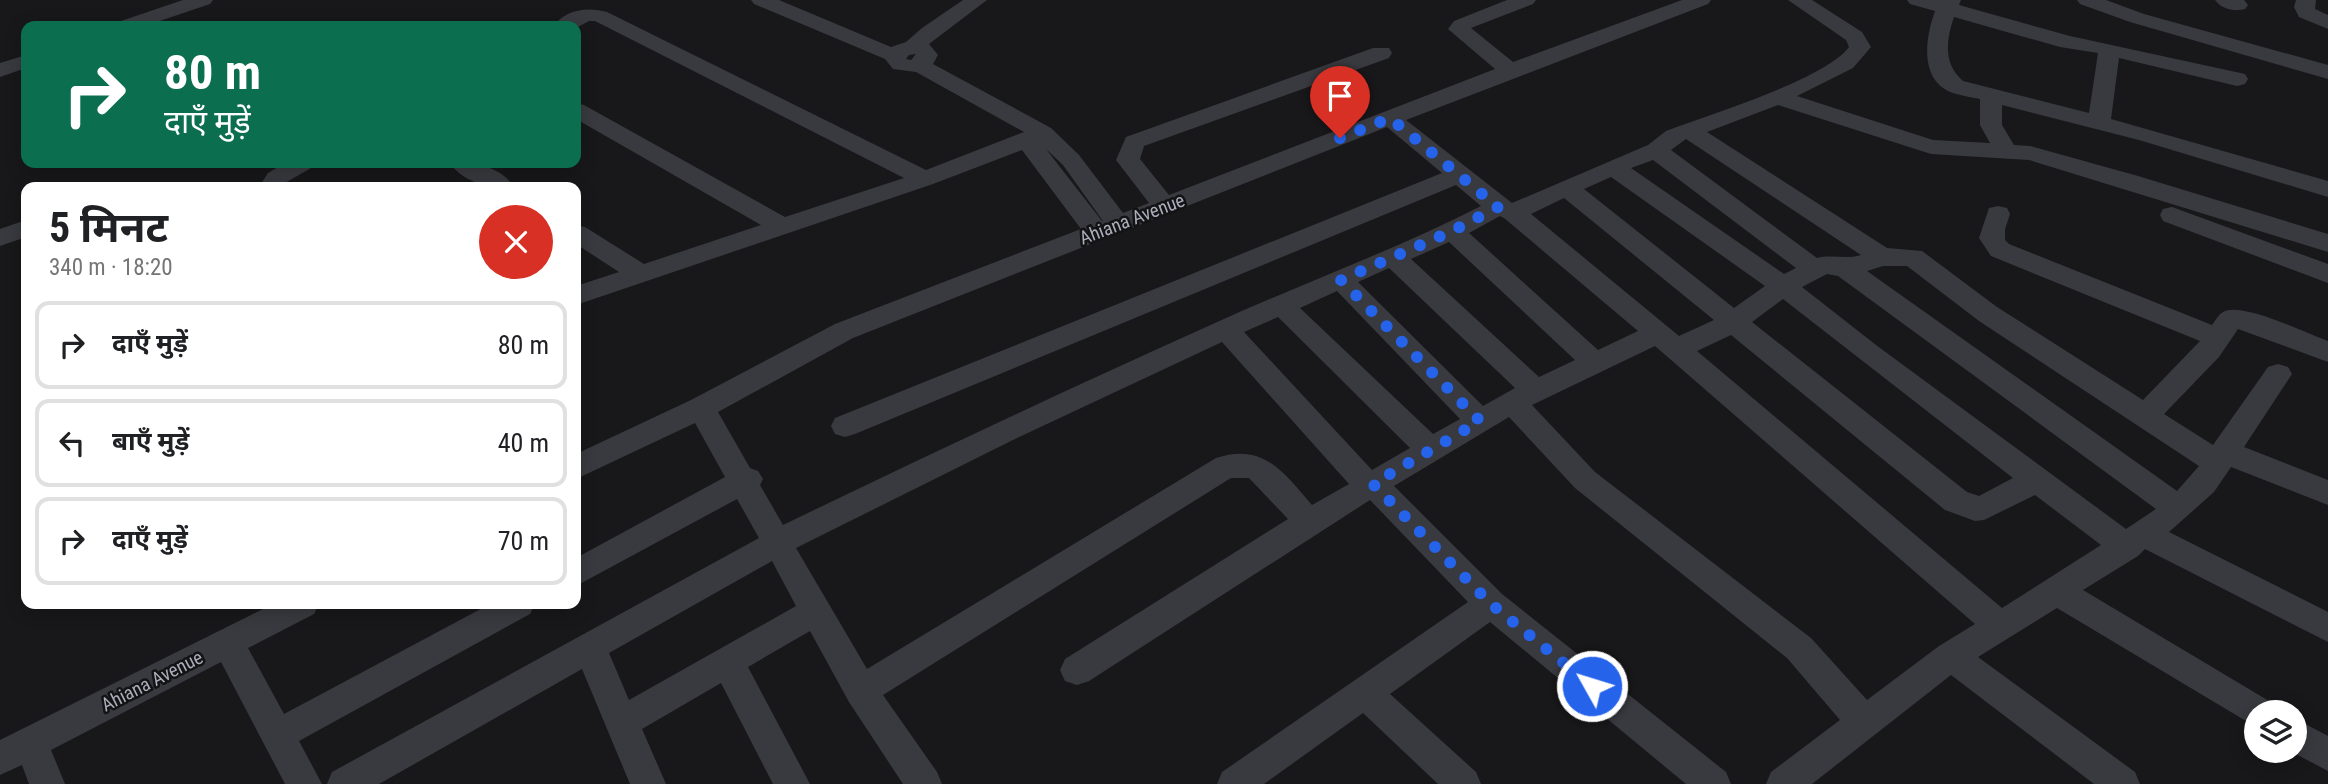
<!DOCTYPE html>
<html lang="hi">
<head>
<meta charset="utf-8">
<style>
  body { margin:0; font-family:"Roboto Condensed","Noto Sans Devanagari",sans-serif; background:#f2f2f2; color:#202124; height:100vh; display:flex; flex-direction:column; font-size:26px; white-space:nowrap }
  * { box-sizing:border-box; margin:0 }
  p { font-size:23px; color:#757577 }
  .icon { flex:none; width:38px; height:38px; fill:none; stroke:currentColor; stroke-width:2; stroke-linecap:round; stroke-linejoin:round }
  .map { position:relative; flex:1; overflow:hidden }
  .sheet { position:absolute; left:21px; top:182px; width:560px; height:427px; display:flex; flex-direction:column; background:#fff; border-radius:14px; box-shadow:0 4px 18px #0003 }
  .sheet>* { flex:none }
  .hud { position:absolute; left:21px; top:21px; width:560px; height:147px; border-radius:14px; box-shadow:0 4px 18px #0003; background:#0b6e4f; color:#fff; overflow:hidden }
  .controls { position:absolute; left:2244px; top:700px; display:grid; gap:14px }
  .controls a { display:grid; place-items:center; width:63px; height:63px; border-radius:50%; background:#fff; box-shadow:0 4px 18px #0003; font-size:35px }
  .pin { position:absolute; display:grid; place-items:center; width:60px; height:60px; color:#fff; margin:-72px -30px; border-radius:50% 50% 50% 0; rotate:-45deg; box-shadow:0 0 7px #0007 }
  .pin .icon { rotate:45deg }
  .me { position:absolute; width:77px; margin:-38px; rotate:309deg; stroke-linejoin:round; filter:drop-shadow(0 0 5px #0008) }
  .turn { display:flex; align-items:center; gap:24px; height:147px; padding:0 28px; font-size:32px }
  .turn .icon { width:91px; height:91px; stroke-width:2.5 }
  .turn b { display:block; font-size:49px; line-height:60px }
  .round { display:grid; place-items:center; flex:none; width:74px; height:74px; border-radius:37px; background:#f2f2f2 }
  .headline { display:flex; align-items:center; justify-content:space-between; height:119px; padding:0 28px }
  h1 { font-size:42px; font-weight:700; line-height:52px }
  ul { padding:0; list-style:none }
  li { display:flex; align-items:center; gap:21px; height:88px; margin:0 14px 10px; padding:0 14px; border:4px solid #e0e0e0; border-radius:14px }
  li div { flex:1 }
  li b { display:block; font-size:26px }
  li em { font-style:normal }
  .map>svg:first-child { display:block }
</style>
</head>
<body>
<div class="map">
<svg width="2328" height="784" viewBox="0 0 2328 784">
  <rect width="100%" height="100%" fill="#18181a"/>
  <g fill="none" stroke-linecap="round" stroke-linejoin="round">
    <path fill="#393a3f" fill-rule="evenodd" d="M183,0H213L210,4L145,26H115L118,22Z
      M751,0H779L891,47L906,42L922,28L963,0H987L929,44L938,55L933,64L1051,128L1079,155L1123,213L1149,203L1116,160L1126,137L1373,48H1389L1392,53L1389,58L1144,146L1140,159L1169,195L1495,69L1448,29L1454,21L1507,0H1536L1533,4L1471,28L1513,62L1682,0H1711L1708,4L1406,120L1512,203L1648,145L1666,131C1708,115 1824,80 1849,47L1846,40L1788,0H1812L1862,32L1871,47L1853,68L1797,96L1933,140L1990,143L1980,125V99C1970,97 1957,95 1948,91C1919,76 1926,36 1935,11L1910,4L1907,0H1961L1959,5L2070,36L2245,74L2248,79L2245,84L2237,86L2119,58L2111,119L2328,181V197L2139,140L2002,105V125L2014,145L2030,146L2138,176L2328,234V252L2029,160L1931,154L1778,105L1707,132L1887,248L1922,251L1997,307L2143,400L2200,341L1991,256L1979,238L1989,208L1998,206L2007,208L2010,214L2005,229V240L2009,244L2212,325C2215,321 2219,314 2223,312C2241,301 2308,334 2328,341V362L2238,329L2219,357L2164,414L2213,445L2268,367L2278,364L2288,367L2292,374L2244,447L2328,480V505L2231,467L2214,492L2169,532L2328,612V642L2145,549L2138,556L2083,590L2269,701L2274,712H2256V727L2057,608L1978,657L2135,772L2140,784H2094L1951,675L1812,784H1766L1771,772L1840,720L1787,658L1575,488L1509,417L1394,486L1502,594L1726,772L1731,784H1686L1490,622L1390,694L1476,772L1481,784H1438L1363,713L1264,784H1217L1222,772L1468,602L1370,500L1089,681L1077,685L1065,681L1060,670L1065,659L1288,519L1249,478H1231L883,695L937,772L942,784H903L849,702L810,631L748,667L810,784H773L721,683L642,729L666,784H630L582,669L379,784H327L332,772L759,538L737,499L576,586V558L725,477L695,423L576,479V454L691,400L835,324L1081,229L1022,150L933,184L576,305V286L619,272L576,244V225L585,227L644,264L761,225L576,119V103L584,105L785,217L904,178L595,21H589L576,28L554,26C566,9 588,7 607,12L926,170L1024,132L916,72L893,69L885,59L754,4ZM1954,17L2060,47L2098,53L2089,113L1963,81C1943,64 1946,40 1954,17ZM916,54L911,60L906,59L909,55ZM1387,127L1442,173L835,418L831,426L835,434L845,437L855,434L1456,185L1481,206C1395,250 1303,283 1215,323C1070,388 926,456 783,525L760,485L763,479L758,471L750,468L718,412L853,338ZM1686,139L1861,255C1845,260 1832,254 1817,258L1671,150ZM1046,149L1063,165L1103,221H1102ZM1653,160L1796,268L1784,274L1631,168ZM1611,177L1765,286L1734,308L1584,189ZM1564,198L1714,320L1679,336L1531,214ZM1500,216L1504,218L1638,331L1598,350L1469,233ZM1449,242L1575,360L1539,377L1411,259ZM1883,266H1907L1979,321L2199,466L2177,491L1867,271ZM1389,268L1515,388L1483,406L1358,282ZM1827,274L1838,276L2156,509L2126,529L1876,345L1802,287ZM1337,291L1460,419L1433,434L1300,308ZM1783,299L2013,478L1979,496L1967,492L1752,322ZM1278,317L1410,448L1372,470L1244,332ZM1731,335L1945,510L1975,521L1984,520L2035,495L2101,545L2002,608L1697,351ZM1222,342L1349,484L1312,505C1284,473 1264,442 1216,458L867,669L796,548L1015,439ZM1655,346L1975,624L1939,646L1867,700L1811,638L1595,472L1532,405ZM772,561L796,606L629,700L609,653Z
      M2077,0H2106L2144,14L2328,65V79L2130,22L2080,4Z
      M2215,0H2244L2248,5L2245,9C2235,12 2221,9 2215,0Z
      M2296,0H2316L2315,9L2328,15V29L2299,17L2294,7Z
      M26,55V68L0,77V63Z
      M285,163H315L311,168L285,183L283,187H259L268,173Z
      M450,163C472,162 501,166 514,187C491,188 464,184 450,163Z
      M2172,207L2328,264V283L2163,221L2160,215L2163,209Z
      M26,220V237L0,246V229Z
      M273,604H319L314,614L248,648L284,714L490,604H535L530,614L299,741L322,784H285L221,662L51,750L65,784H29L22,765L0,775V740Z
      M2294,718L2328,736V771L2290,751H2294Z"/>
  </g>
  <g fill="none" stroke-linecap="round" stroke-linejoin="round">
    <path stroke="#2563eb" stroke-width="12" stroke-dasharray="0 21.6" d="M1340,138L1390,118L1498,207L1452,231L1341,280L1480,421L1373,484L1491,604L1592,686"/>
  </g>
  <g text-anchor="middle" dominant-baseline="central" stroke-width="5" stroke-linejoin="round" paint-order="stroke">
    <g font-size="19" fill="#aaaeba" stroke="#131315">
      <text transform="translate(1132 219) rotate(-21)">Ahiana Avenue</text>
      <text transform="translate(152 681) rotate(-27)">Ahiana Avenue</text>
    </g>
  </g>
</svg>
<div class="controls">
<a><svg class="icon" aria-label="layers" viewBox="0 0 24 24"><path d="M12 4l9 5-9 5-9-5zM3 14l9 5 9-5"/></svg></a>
</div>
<div class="pin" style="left:1340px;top:138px;background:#d93025"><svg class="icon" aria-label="arrive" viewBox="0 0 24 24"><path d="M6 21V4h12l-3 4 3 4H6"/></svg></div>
<svg class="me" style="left:1592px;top:686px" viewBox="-20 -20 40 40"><circle r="17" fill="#2563eb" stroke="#fff" stroke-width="3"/><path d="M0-11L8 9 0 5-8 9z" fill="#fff"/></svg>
<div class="hud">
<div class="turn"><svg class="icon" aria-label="right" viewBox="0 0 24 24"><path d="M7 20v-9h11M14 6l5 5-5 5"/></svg><div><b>80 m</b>दाएँ मुड़ें</div></div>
</div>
<section class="sheet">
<div class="headline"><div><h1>5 मिनट</h1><p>340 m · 18:20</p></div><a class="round" style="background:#d93025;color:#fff"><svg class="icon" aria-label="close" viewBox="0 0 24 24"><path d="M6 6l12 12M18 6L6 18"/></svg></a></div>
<ul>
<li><svg class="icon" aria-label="right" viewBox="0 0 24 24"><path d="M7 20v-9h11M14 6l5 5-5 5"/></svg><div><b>दाएँ मुड़ें</b></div><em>80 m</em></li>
<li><svg class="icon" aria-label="left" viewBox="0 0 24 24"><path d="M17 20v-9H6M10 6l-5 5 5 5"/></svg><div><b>बाएँ मुड़ें</b></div><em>40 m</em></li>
<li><svg class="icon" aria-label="right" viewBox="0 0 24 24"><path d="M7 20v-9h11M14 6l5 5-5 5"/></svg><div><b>दाएँ मुड़ें</b></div><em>70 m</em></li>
</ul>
</section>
</div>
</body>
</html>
